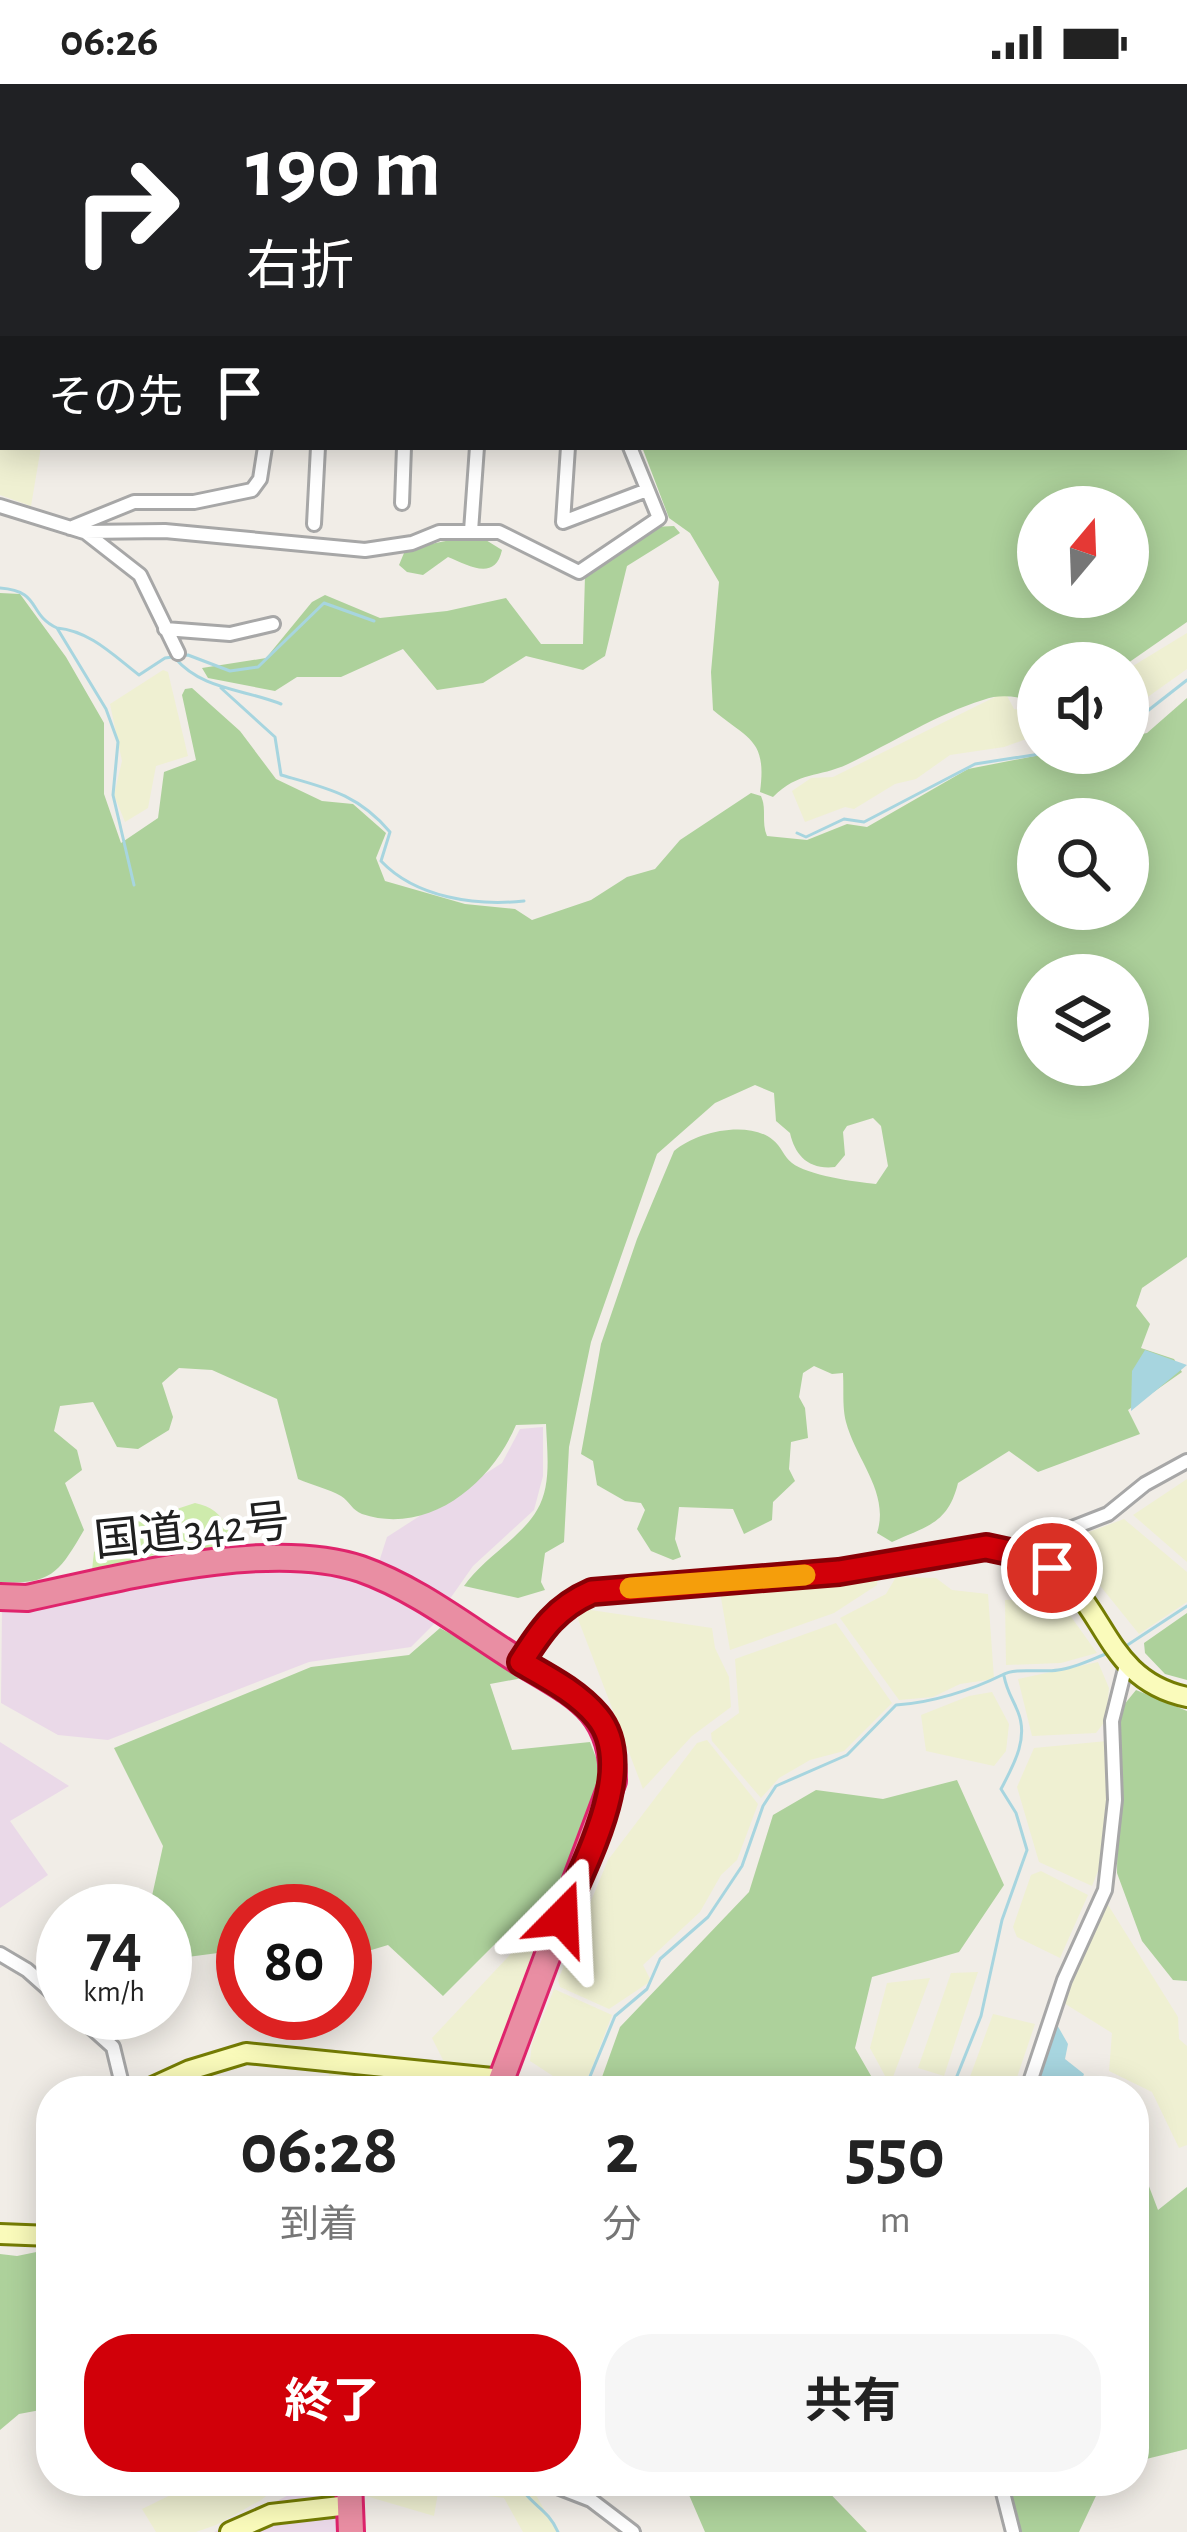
<!DOCTYPE html>
<html lang="ja">
<head>
<meta charset="utf-8">
<style>
  body { margin:0; font-family:"Alegreya Sans","Noto Sans JP",sans-serif; background:#f6f6f6; color:#222; height:100vh; display:flex; flex-direction:column; font-size:45px; white-space:nowrap }
  * { box-sizing:border-box; margin:0 }
  p { font-size:39px; color:#767676 }
  .icon { flex:none; width:66px; height:66px; fill:none; stroke:currentColor; stroke-width:2; stroke-linecap:round; stroke-linejoin:round }
  .map { position:relative; flex:1; overflow:hidden }
  .panel { position:absolute; left:36px; top:1992px; width:1113px; height:420px; display:flex; flex-direction:column; background:#fff; border-radius:48px; box-shadow:0 6px 30px #0003 }
  .panel>* { flex:none }
  .banner { position:absolute; left:0px; top:0px; width:1188px; height:366px; box-shadow:0 6px 30px #0003; background:#202124; color:#fff; overflow:hidden }
  .needle { width:78px; rotate:19deg }
  .fabs { position:absolute; left:1017px; top:402px; display:grid; gap:24px }
  .fabs a { display:grid; place-items:center; width:132px; height:132px; border-radius:50%; background:#fff; box-shadow:0 6px 30px #0003; font-size:60px }
  .speed { position:absolute; left:36px; top:1800px; display:flex; gap:24px; font-size:60px; font-weight:700; text-align:center }
  .speed>* { display:grid; place-content:center; width:156px; height:156px; border-radius:50%; background:#fff; box-shadow:0 6px 30px #0003; line-height:1 }
  .speed small { font-size:30px; font-weight:400 }
  .speed .limit { border:18px solid #d22; background:#fff; color:#111 }
  .pin { position:absolute; display:grid; place-items:center; width:102px; height:102px; color:#fff; margin:-51px; border:6px solid #fff; border-radius:50%; box-shadow:0 3px 12px #0007 }
  .me { position:absolute; width:132px; margin:-66px; rotate:21deg; stroke-linejoin:round; filter:drop-shadow(0 0 9px #0008) }
  .turn { display:flex; align-items:center; gap:42px; height:252px; padding:0 48px; font-size:54px }
  .turn .icon { width:156px; height:156px; stroke-width:2.5 }
  .turn b { display:block; font-size:84px; line-height:102px }
  .then { display:flex; align-items:center; height:114px; padding:0 48px; background:#0003; gap:24px; font-size:45px }
  .eta { display:flex; justify-content:space-evenly; align-items:center; height:204px; text-align:center }
  .eta b { font-size:72px; font-weight:700; line-height:84px }
  .action { display:flex; gap:24px; margin-top:auto; padding:24px 48px }
  .action a { flex:1; height:138px; border-radius:48px; background:#d10009; color:#fff; font-size:48px; font-weight:700; line-height:138px; text-align:center }
  .action a+a { background:#f6f6f6; color:#222 }
  .status { display:flex; justify-content:space-between; align-items:center; height:84px; padding:0 60px; background:#fff; direction:ltr }
  .status svg { height:33px; fill:currentColor }
  .map>svg:first-child { display:block }
</style>
</head>
<body>
<div class="status"><b>06:26</b><svg viewBox="0 0 49 12"><path d="M0 12V9h3v3zM5 12V6h3v6zM10 12V3h3v9zM15 12V0h3v12zM26 1h20v11H26zM47 4h2v5h-2z"/></svg></div>
<div class="map">
<svg width="1187" height="2448" viewBox="0 0 1187 2448">
  <rect width="100%" height="100%" fill="#f1ede7"/>
  <path fill="#ead9e8" d="M543,1343V1392L534,1426L473,1482L447,1519L379,1478L387,1453L502,1379L520,1345Z
    M319,1488L346,1489L377,1502L438,1536L411,1563L309,1578L108,1656L58,1651L1,1619L2,1526L205,1489Z
    M0,1658L69,1702L10,1737L48,1791L0,1824Z
    M317,2397H342L345,2448H214Z"/>
  <path fill="#eff0d2" d="M0,322L3,363H41L31,422L0,411Z
    M1187,549V585L1128,627V585Z
    M163,586L168,588L188,672L156,682L148,724L125,738L114,711L122,677L110,620Z
    M1005,608L1014,625L1026,627V655L1004,663L950,671L916,695L895,700L854,725L845,723L805,738L792,707L811,694L833,693Z
    M1187,1395V1478L1133,1431Z
    M1124,1435L1187,1488V1518L1139,1550L1085,1483L1061,1473L1054,1461Z
    M878,1490L877,1501L834,1529L730,1566L720,1508Z
    M896,1493L936,1494L952,1506L988,1510L994,1595L960,1600L933,1613L899,1616L840,1534L886,1510Z
    M1057,1513L1097,1569L1061,1579L1006,1581L1005,1516Z
    M584,1525L712,1544L715,1564L729,1593L731,1623L692,1652L643,1705L578,1535Z
    M836,1539L892,1619L844,1667L810,1676L779,1694L761,1714L712,1657L711,1649L739,1629L735,1575Z
    M1098,1578L1109,1604L1106,1636L1096,1649L1032,1652L1018,1595Z
    M992,1608L1009,1640L1006,1667L994,1682L926,1667L921,1631L969,1612Z
    M707,1656L758,1720L737,1776L721,1791L700,1828L643,1881L651,1897L609,1925L560,1903L558,1896L608,1776L697,1659Z
    M1107,1657L1110,1719L1100,1782L1092,1802L1039,1778L1017,1703L1034,1664Z
    M1041,1787L1088,1811L1060,1874L1017,1853L1013,1843L1031,1791Z
    M1105,1816L1178,1933L1179,1955L1187,1962V2061L1179,2064L1152,2008L1109,1987L1112,1949L1059,1916Z
    M549,1829L552,1831L496,1980L488,1984L444,1978L432,1954Z
    M978,1888L944,1992L918,1984L951,1889Z
    M930,1894L890,2001L870,1964L887,1899Z
    M554,1905L612,1931L590,1989L576,2007L530,1977L532,1960Z
    M993,1930L1035,1940L1013,2005L967,2001Z
    M330,1985L477,2004L480,2007H325Z
    M191,2397H285L261,2416L216,2441L196,2448H156L142,2425L187,2403Z
    M367,2397H440L434,2432L366,2412Z
    M454,2397H528L557,2448H523L504,2414L453,2408Z"/>
  <path fill="#ceebac" d="M195,1419C220,1424 230,1441 233,1465L175,1466L92,1486L94,1468L125,1442Z"/>
  <path fill="#add19b" fill-rule="evenodd" d="M0,0H1123L1125,3H3V57Z
    M1187,32V538L1128,579H1038V619C1020,613 1002,609 983,616C937,630 892,659 848,680C818,694 799,687 773,713L760,708C767,655 749,656 713,626L711,588L719,498L690,449L669,434L642,363H1185ZM1038,423H1128V513H1038Z
    M674,442L680,449L627,482L605,572L583,586L526,572L483,599L437,606L403,565L341,593H297L275,607L208,594L202,584L266,574L312,518L325,511L380,534L447,527L506,514L541,560H583L585,492L654,443Z
    M481,453L502,466C495,498 468,481 448,473L423,491L407,488L399,481L404,469C430,458 453,455 481,453Z
    M0,509L20,510L66,573L104,639V710L121,759L158,734L164,688L196,676L182,611L185,605L192,604L240,647L276,695L322,717L353,720L386,749L376,774L385,797L465,820L515,825L532,836L591,816L627,793L655,785L680,756L751,709L761,712C767,725 761,738 767,752L807,756L847,740L867,743L968,685L1050,669H1128V653L1147,649L1187,614V1173L1142,1204L1136,1222L1150,1240L1141,1264L1174,1275L1182,1288L1128,1326L1140,1350L1038,1388L1009,1367L958,1399C948,1440 927,1442 892,1458L877,1449C890,1409 856,1376 846,1338C842,1323 844,1305 843,1289L832,1290L814,1282L803,1289L799,1313L805,1324L808,1354L791,1358L789,1385L795,1397L773,1418L772,1436L744,1450L733,1425L679,1423L675,1455L681,1473L673,1476L651,1467L637,1445L645,1426L641,1419L625,1417L597,1401L593,1377L581,1370L601,1260L637,1155L674,1067C697,1047 749,1036 773,1056C781,1062 784,1073 792,1079C807,1091 855,1098 876,1100L888,1082L881,1042L873,1034L847,1042L843,1048L845,1071L835,1083C808,1086 795,1071 790,1049L776,1037L774,1009L755,1001L715,1019L657,1070L591,1258L569,1363L564,1458L545,1469L541,1498L545,1506L518,1514L464,1502C484,1473 521,1454 537,1426C552,1402 547,1367 546,1340L516,1341C491,1400 428,1452 362,1430C352,1426 350,1418 341,1412C329,1405 312,1401 298,1395L277,1315L212,1286L179,1284L162,1299L173,1333L169,1346L138,1365L117,1363L93,1318L60,1322L54,1347L77,1366L82,1386L65,1399L84,1446C59,1489 51,1501 0,1498ZM1038,735H1128V825H1038ZM1038,891H1128V981H1038Z
    M1187,1529V1596L1165,1590L1145,1569L1144,1559Z
    M440,1544L528,1593L490,1600L512,1666L590,1658L600,1684L589,1740L564,1791L443,1912L388,1861L345,1874V1827H243V1872L233,1867L165,1876V1827H74L150,1821L163,1762L114,1664L311,1583L409,1571Z
    M1136,1606L1187,1627V1897L1173,1896L1142,1857L1117,1789L1119,1627Z
    M957,1696L1004,1801L959,1868L872,1893L855,1964L878,2004L597,2007L620,1943L749,1808L773,1731L816,1706L883,1715Z
    M1134,2063L1158,2126L1187,2103V2365L1134,2378Z
    M51,2165V2324L19,2330L0,2346V2170L17,2172Z
    M683,2397H818L867,2448H705Z
    M1009,2397H1103L1079,2448H1020Z"/>
  <path fill="#a7d5df" d="M1145,1266L1187,1281L1131,1327L1132,1287Z
    M1056,1939L1068,1960L1065,1975L1084,1990L1078,2007H1033Z"/>
  <g fill="none" stroke-linecap="round" stroke-linejoin="round">
    <path stroke="#a7d5df" stroke-width="3" d="M0,504C42,507 27,530 57,544L106,625L118,658L113,711L134,801
      M57,544C90,547 113,571 139,591L165,574L188,571L230,587L258,583L324,519L374,537
      M175,574C202,606 244,605 281,620
      M221,604L275,653L281,691C327,704 358,710 390,748L381,777C416,814 476,822 524,817
      M1128,637L1141,632L1187,596
      M797,749L806,753L844,735L864,738L975,680L1046,669
      M1126,1562L1187,1522
      M584,2007L615,1932L647,1905L660,1875L708,1833L742,1782L763,1722L776,1702L847,1671L896,1621C931,1619 972,1606 1002,1591C1016,1583 1041,1589 1058,1586C1076,1584 1094,1574 1111,1568
      M951,2007L981,1932L1002,1836L1027,1766L1016,1729L1001,1705C1013,1682 1029,1655 1018,1628C1013,1615 1007,1608 1004,1592
      M517,2397C531,2423 547,2423 558,2448"/>
    <g stroke="#a7a7a7" stroke-width="18">
      <path id="street" d="M568,363L563,438L647,406
        M402,419L404,363
        M0,422L84,448L165,447L365,466L412,459L439,448H499L579,488L659,434L630,363
        M314,440L318,363
        M70,444L134,418H194L252,406L260,395L265,363
        M471,447L477,363
        M85,448L140,491L178,569
        M165,545L230,550L273,540
        M1028,1472L1044,1455L1108,1430L1145,1400L1187,1377
        M0,1870L27,1886L63,1918
        M75,1929L113,1963L121,1996L129,2007
        M1027,2007L1064,1896L1105,1806L1115,1716L1112,1637L1126,1581
        M542,2397L591,2416L633,2448
        M1000,2397L1013,2448"/>
    </g>
    <g stroke="#747c03" stroke-width="24">
      <path id="secondary" d="M521,1578C541,1546 556,1523 592,1508C674,1499 756,1498 838,1488C887,1482 935,1467 983,1464C1004,1463 1026,1471 1044,1480C1107,1513 1101,1595 1187,1613
        M144,2007L190,1986L246,1969L502,1995
        M0,2150L51,2152
        M230,2448L271,2430L349,2421"/>
    </g>
    <g stroke="#df246c" stroke-width="30">
      <path id="highway" d="M0,1513L27,1514C120,1494 270,1454 361,1485C418,1505 469,1546 519,1577C575,1611 613,1625 613,1697L497,2007
        M349,2397L351,2448"/>
    </g>
    <use href="#street" stroke="#fff" stroke-width="12"/>
    <use href="#secondary" stroke="#fafbbb" stroke-width="18"/>
    <use href="#highway" stroke="#e98ea3" stroke-width="24"/>
  </g>
  <g fill="none" stroke-linecap="round" stroke-linejoin="round">
    <g stroke="#880006" stroke-width="30">
      <path id="route" d="M562,1834C583,1780 640,1683 597,1632C577,1608 547,1593 521,1578C541,1546 557,1523 592,1508L839,1488L986,1463L1028,1472L1052,1484"/>
    </g>
    <use href="#route" stroke="#d10009" stroke-width="21"/>
    <path stroke="#f59e0b" stroke-width="21" d="M630,1504L805,1491"/>
  </g>
  <g text-anchor="middle" dominant-baseline="central" stroke-width="9" stroke-linejoin="round" paint-order="stroke">
    <g font-size="45" fill="#202020" stroke="#fff">
      <text transform="translate(192 1448) rotate(-6)">国道342号</text>
    </g>
  </g>
</svg>
<div class="fabs">
<a><svg class="needle" viewBox="-14 -14 28 28"><path d="M0-13l5 13h-10z" fill="#e53935"/><path d="M0 13l5-13h-10z" fill="#767676"/></svg></a>
<a><svg class="icon" aria-label="sound" viewBox="0 0 24 24"><path d="M4 9h4l5-4v14l-5-4H4zM17 9q2 3 0 6"/></svg></a>
<a><svg class="icon" aria-label="search" viewBox="0 0 24 24"><circle cx="10" cy="10" r="6"/><path d="M15 15l6 6"/></svg></a>
<a><svg class="icon" aria-label="layers" viewBox="0 0 24 24"><path d="M12 4l9 5-9 5-9-5zM3 14l9 5 9-5"/></svg></a>
</div>
<div class="speed"><div>74<small>km/h</small></div><div class="limit">80</div></div>
<div class="pin" style="left:1052px;top:1484px;background:#d93025"><svg class="icon" aria-label="arrive" viewBox="0 0 24 24"><path d="M6 21V4h12l-3 4 3 4H6"/></svg></div>
<svg class="me" style="left:562px;top:1834px" viewBox="-20 -20 40 40"><path d="M0-17L14 15 0 8-14 15z" fill="#d10009" stroke="#fff" stroke-width="4"/></svg>
<div class="banner">
<div class="turn"><svg class="icon" aria-label="right" viewBox="0 0 24 24"><path d="M7 20v-9h11M14 6l5 5-5 5"/></svg><div><b>190 m</b>右折</div></div>
<div class="then">その先<svg class="icon" aria-label="arrive" viewBox="0 0 24 24"><path d="M6 21V4h12l-3 4 3 4H6"/></svg></div>
</div>
<section class="panel">
<div class="eta">
<div><b>06:28</b><p>到着</p></div>
<div><b>2</b><p>分</p></div>
<div><b>550</b><p>m</p></div>
</div>
<div class="action"><a>終了</a><a>共有</a></div>
</section>
</div>
</body>
</html>
